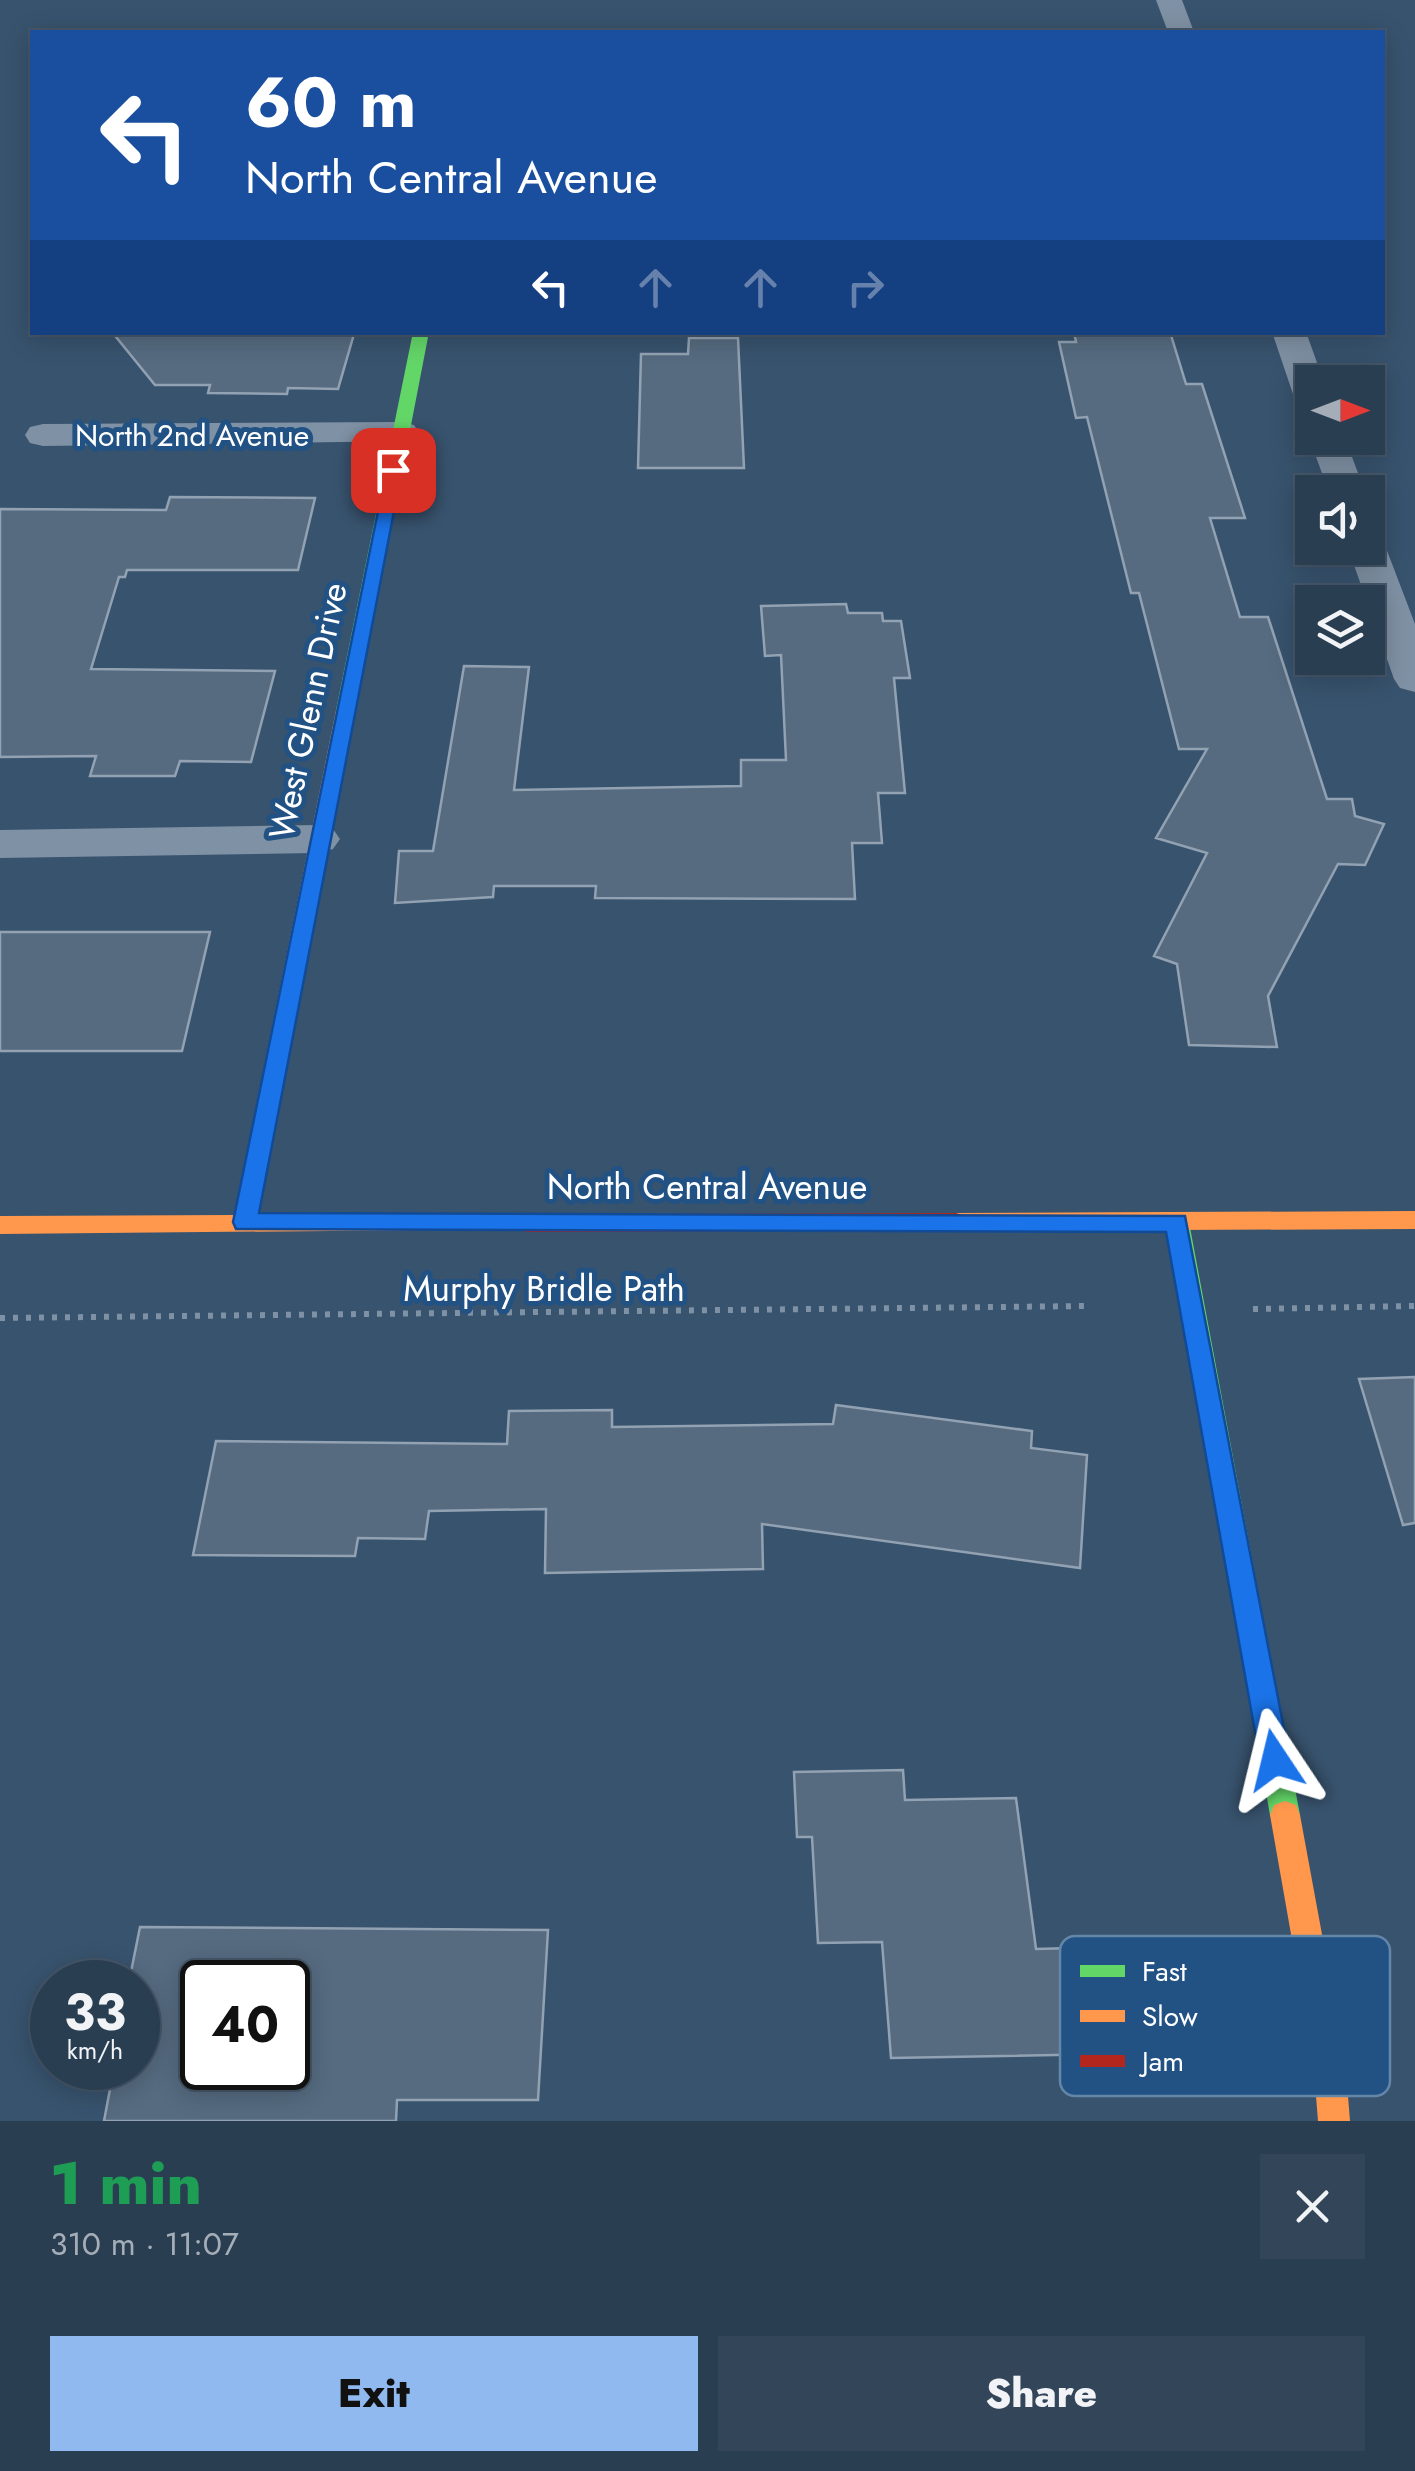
<!DOCTYPE html>
<html lang="en">
<head>
<meta charset="utf-8">
<style>
  body { margin:0; font-family:Jost,sans-serif; background:#324559; color:#f1f3f6; height:100vh; display:flex; flex-direction:column; font-size:38px; white-space:nowrap }
  * { box-sizing:border-box; margin:0 }
  p { font-size:32px; color:#a5aeb8 }
  .icon { flex:none; width:55px; height:55px; fill:none; stroke:currentColor; stroke-width:2; stroke-linecap:round; stroke-linejoin:round }
  .map { position:relative; height:2121px; overflow:hidden }
  .sheet { display:flex; flex-direction:column; background:#2a3e52; flex:1 }
  .sheet>* { flex:none }
  .banner { position:absolute; left:30px; top:30px; width:1355px; height:305px; border-radius:0px; box-shadow:0 5px 25px #0003,0 0 0 2px #465769; background:#1a4fa0; color:#fff; overflow:hidden }
  .needle { width:65px; rotate:90deg }
  .controls { position:absolute; left:1295px; top:365px; display:grid; gap:20px }
  .controls a { display:grid; place-items:center; width:90px; height:90px; border-radius:0px; background:#2a3e52; box-shadow:0 5px 25px #0003,0 0 0 2px #465769; font-size:50px }
  .speed { position:absolute; left:30px; top:1960px; display:flex; gap:20px; font-size:50px; font-weight:700; text-align:center }
  .speed>* { display:grid; place-content:center; width:130px; height:130px; border-radius:50%; background:#2a3e52; box-shadow:0 5px 25px #0003,0 0 0 2px #465769; line-height:1 }
  .speed small { font-size:25px; font-weight:400 }
  .speed .limit { border:5px solid #111; border-radius:15px; background:#fff; color:#111 }
  .pin { position:absolute; display:grid; place-items:center; width:85px; height:85px; color:#fff; margin:-42px; border-radius:20px; box-shadow:0 5px 15px #0006 }
  .me { position:absolute; width:110px; margin:-55px; rotate:350deg; stroke-linejoin:round; filter:drop-shadow(0 0 8px #0008) }
  .turn { display:flex; align-items:center; gap:35px; height:210px; padding:0 50px; font-size:45px }
  .turn .icon { width:130px; height:130px; stroke-width:2.5 }
  .turn b { display:block; font-size:70px; line-height:85px }
  .lanes { display:flex; align-items:center; height:95px; padding:0 50px; background:#0003; justify-content:center; gap:50px; direction:ltr }
  .lanes .off { opacity:.35 }
  .round { display:grid; place-items:center; flex:none; width:105px; height:105px; border-radius:0px; background:#324559 }
  .summary { display:flex; align-items:center; justify-content:space-between; height:170px; padding:0 50px }
  h1 { font-size:60px; font-weight:800; line-height:75px; color:#1e9e55 }
  .button { display:flex; gap:20px; margin-top:auto; padding:20px 50px }
  .button a { flex:1; height:115px; border-radius:0px; background:#90b9f0; color:#111; font-size:40px; font-weight:800; line-height:115px; text-align:center }
  .button a+a { background:#324559; color:#f1f3f6 }
  .map>svg:first-child { display:block }
</style>
</head>
<body>
<div class="map">
<svg width="1415" height="2121" viewBox="0 0 1415 2121">
  <rect width="100%" height="100%" fill="#38536e"/>
  <path fill="#566b80" stroke="#92a2b2" stroke-width="2.5" fill-rule="evenodd" d="M112,332H290L354,334L338,389L288,388L287,394L208,393L210,385H155Z
    M1074,332H1170L1186,384H1202L1245,518H1210L1240,617H1268L1327,799H1352L1355,816L1384,824L1365,865L1338,864L1268,996L1277,1047L1189,1045L1177,964L1154,956L1207,853L1156,838L1207,749H1179L1139,593H1131L1087,417L1076,418L1059,342H1076Z
    M689,338H738L744,468H638L641,354H688Z
    M170,497L315,498L298,570H127L125,577H119L91,669L275,671L251,762L180,761L175,776H90L96,756L0,757V509L166,510Z
    M846,604L848,613H882L883,621H901L910,678H894L905,793H878L882,843H852L855,899L595,898L596,886H494L493,897L395,903L399,851H433L464,666L529,667L514,790L741,786V760H786L781,655L765,656L761,606Z
    M0,932H210L182,1051H0Z
    M1415,1377V1523L1403,1525L1359,1379Z
    M836,1405L1032,1431L1031,1448L1087,1455L1080,1568L762,1524L763,1569L545,1573L546,1509L429,1511L425,1539L358,1538L355,1556L193,1555L216,1441L507,1444L509,1411L612,1410V1427L833,1424Z
    M903,1770L905,1800L1016,1798L1036,1949L1144,1946L1162,2053L891,2058L882,1942L818,1943L812,1837H797L794,1772Z
    M140,1927L548,1930L538,2100H397L396,2121H104L114,2068H138V1982H129ZM202,1982H288V2068H202Z"/>
  <g fill="none" stroke-linecap="round" stroke-linejoin="round">
    <path stroke="#7f91a4" stroke-width="6" stroke-dasharray="5 8" stroke-linecap="butt" d="M1253,1309L1415,1306
      M0,1318L1088,1306"/>
    <path fill="#7f91a4" fill-rule="evenodd" d="M1156,0H1182L1194,32H1168Z
      M1272,332H1306L1324,382H1312V408L1299,405L1294,397Z
      M401,422L414,425L419,433L414,441L43,446L30,443L25,435L30,427L43,424Z
      M1312,433V438H1345L1365,492H1329L1309,438Z
      M1368,536L1381,540L1386,548L1415,624V692L1400,688L1394,679L1348,548H1368Z
      M317,825L333,829L340,839L333,849L317,853L0,858V830Z"/>
    <path fill="#63d668" fill-rule="evenodd" d="M413,332H429L356,710L346,716L336,710Z
      M1177,1213L1186,1216L1189,1222L1300,1815L1296,1825L1285,1829L1274,1825L1270,1815L1165,1222L1168,1216Z"/>
    <path fill="#ff974d" fill-rule="evenodd" d="M346,704L356,710L258,1215L527,1214L536,1217L539,1223L536,1229L0,1234V1216L234,1215L336,710Z
      M1415,1211V1229L956,1231L947,1228L944,1222L947,1216L956,1213Z
      M1285,1801L1296,1805L1300,1815L1345,2059L1350,2121H1318L1313,2059L1270,1815L1274,1805Z"/>
    <path fill="#b3261e" fill-rule="evenodd" d="M956,1213L965,1216L968,1222L965,1228L956,1231L527,1232L518,1229L515,1223L518,1217L527,1214Z"/>
  </g>
  <path fill="#1a73e8" stroke="#114b97" stroke-width="2.5" d="M387,467L402,470L259,1213L1185,1216L1290,1760L1285,1769L1275,1773L1265,1769L1260,1760L1166,1232L236,1229L233,1222Z"/>
  <g text-anchor="middle" dominant-baseline="central" stroke-width="10" stroke-linejoin="round" paint-order="stroke">
    <g font-size="30" fill="#fff" stroke="#225284">
      <text x="192" y="435">North 2nd Avenue</text>
    </g>
    <g font-size="35" fill="#fff" stroke="#225284">
      <text transform="translate(308 711) rotate(-78)">West Glenn Drive</text>
      <text x="707" y="1187">North Central Avenue</text>
      <text x="544" y="1289">Murphy Bridle Path</text>
    </g>
  </g>
  <rect x="1060" y="1936" width="330" height="160" rx="15" fill="#225284" stroke="#6486a9" stroke-width="2.5"/>
  <rect x="1080" y="1965" width="45" height="12" fill="#63d668"/>
  <rect x="1080" y="2010" width="45" height="12" fill="#ff974d"/>
  <rect x="1080" y="2055" width="45" height="12" fill="#b3261e"/>
  <g font-size="28" fill="#fff">
    <text x="1142" y="1981">Fast</text>
    <text x="1142" y="2026">Slow</text>
    <text x="1142" y="2071">Jam</text>
  </g>
</svg>
<div class="controls">
<a><svg class="needle" viewBox="-14 -14 28 28"><path d="M0-13l5 13h-10z" fill="#e53935"/><path d="M0 13l5-13h-10z" fill="#a5aeb8"/></svg></a>
<a><svg class="icon" aria-label="sound" viewBox="0 0 24 24"><path d="M4 9h4l5-4v14l-5-4H4zM17 9q2 3 0 6"/></svg></a>
<a><svg class="icon" aria-label="layers" viewBox="0 0 24 24"><path d="M12 4l9 5-9 5-9-5zM3 14l9 5 9-5"/></svg></a>
</div>
<div class="speed"><div>33<small>km/h</small></div><div class="limit">40</div></div>
<div class="pin" style="left:393px;top:470px;background:#d93025"><svg class="icon" aria-label="arrive" viewBox="0 0 24 24"><path d="M6 21V4h12l-3 4 3 4H6"/></svg></div>
<svg class="me" style="left:1275px;top:1760px" viewBox="-20 -20 40 40"><path d="M0-17L14 15 0 8-14 15z" fill="#1a73e8" stroke="#fff" stroke-width="4"/></svg>
<div class="banner">
<div class="turn"><svg class="icon" aria-label="left" viewBox="0 0 24 24"><path d="M17 20v-9H6M10 6l-5 5 5 5"/></svg><div><b>60 m</b>North Central Avenue</div></div>
<div class="lanes"><svg class="icon" aria-label="left" viewBox="0 0 24 24"><path d="M17 20v-9H6M10 6l-5 5 5 5"/></svg><svg class="icon off" aria-label="ahead" viewBox="0 0 24 24"><path d="M12 20V5M6 11l6-6 6 6"/></svg><svg class="icon off" aria-label="ahead" viewBox="0 0 24 24"><path d="M12 20V5M6 11l6-6 6 6"/></svg><svg class="icon off" aria-label="right" viewBox="0 0 24 24"><path d="M7 20v-9h11M14 6l5 5-5 5"/></svg></div>
</div>
</div>
<section class="sheet">
<div class="summary"><div><h1>1 min</h1><p>310 m · 11:07</p></div><a class="round"><svg class="icon" aria-label="close" viewBox="0 0 24 24"><path d="M6 6l12 12M18 6L6 18"/></svg></a></div>
<div class="button"><a>Exit</a><a>Share</a></div>
</section>
</body>
</html>
